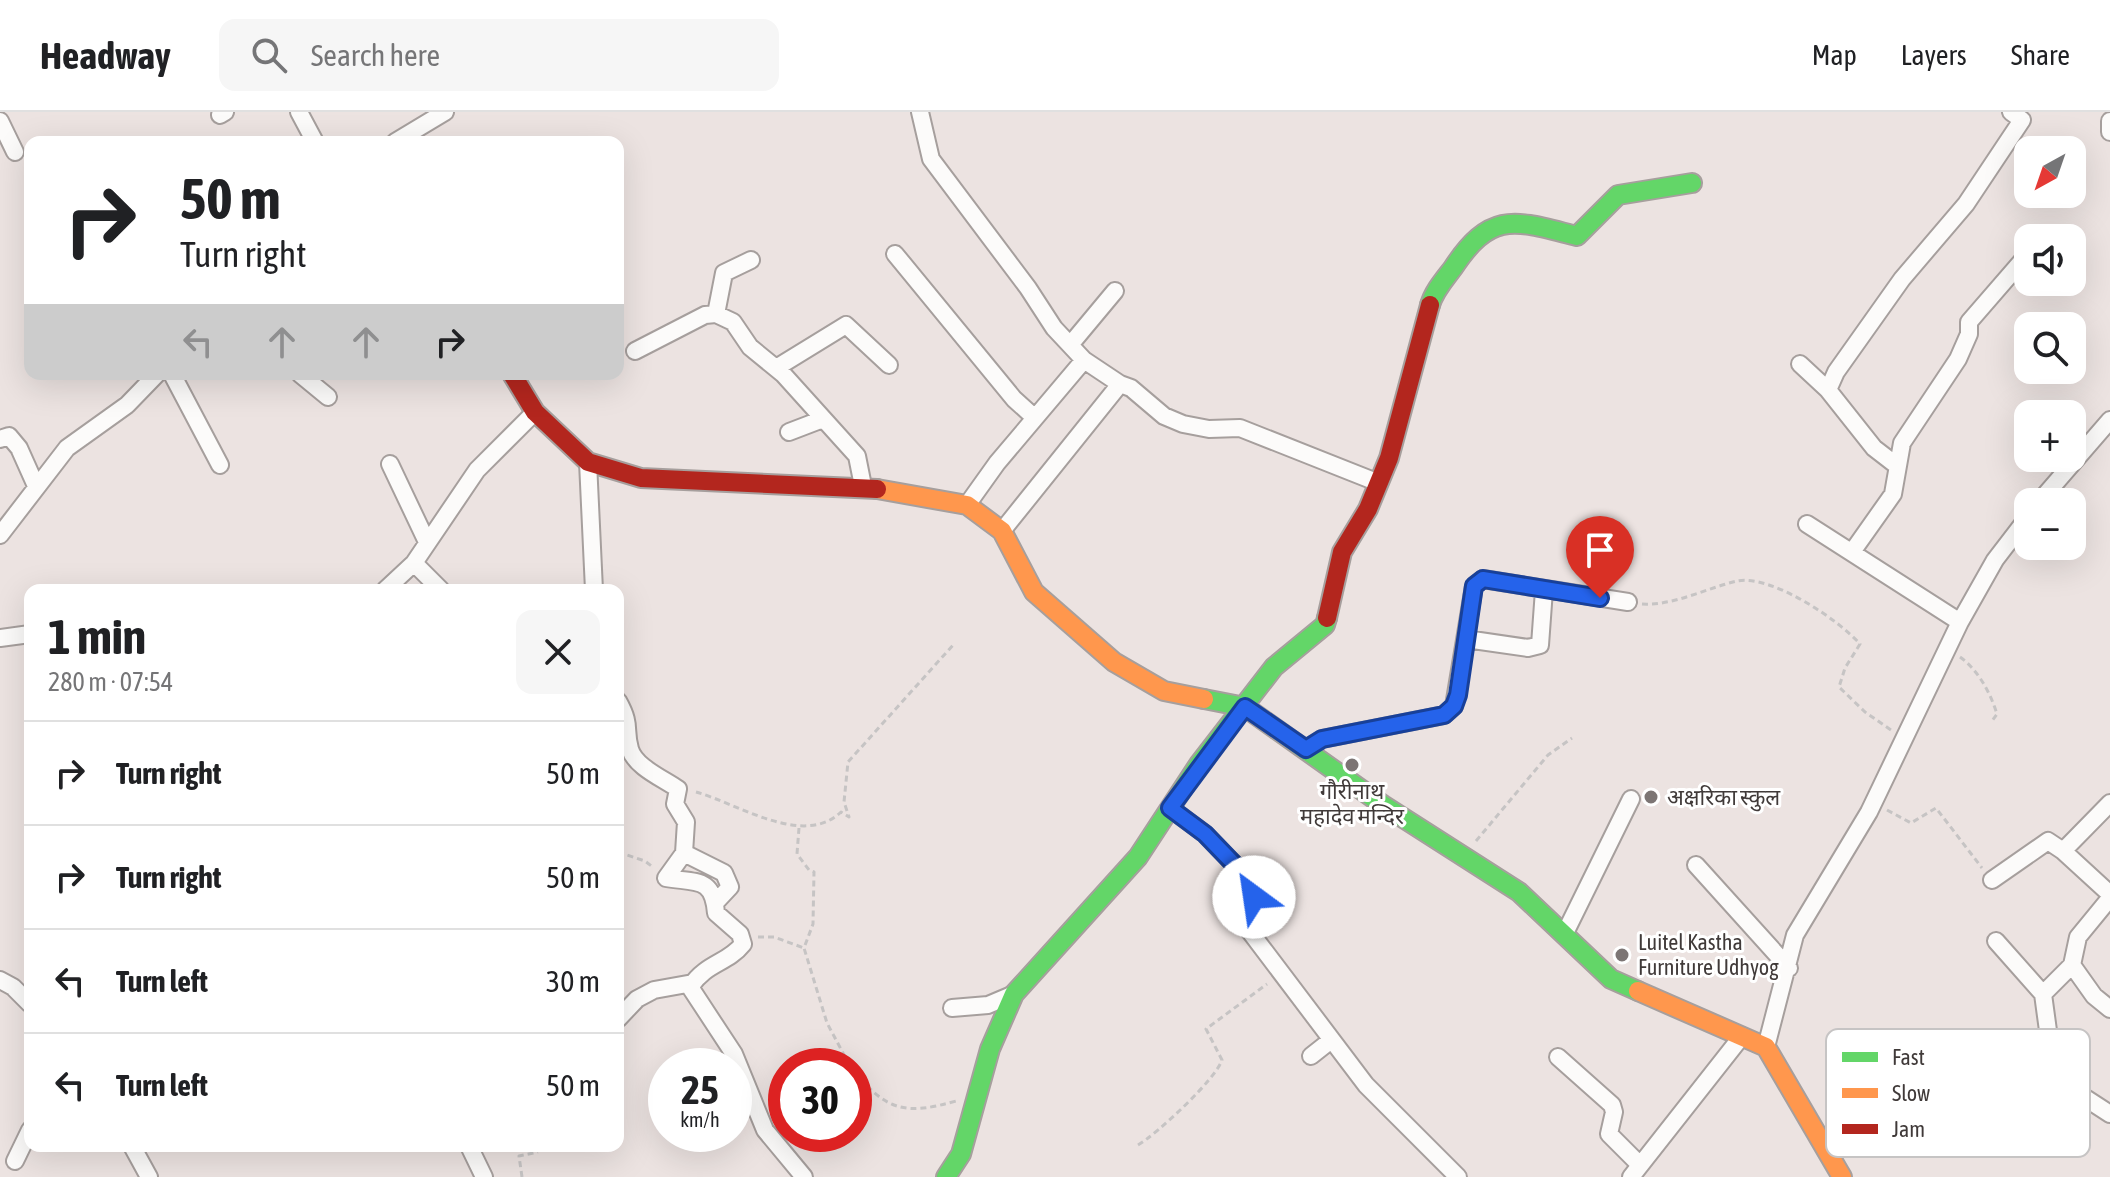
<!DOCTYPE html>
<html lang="en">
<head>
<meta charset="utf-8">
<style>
  body { margin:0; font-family:"Asap Condensed","Noto Sans Devanagari",sans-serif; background:#f6f6f6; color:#202124; height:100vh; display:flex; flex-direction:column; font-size:30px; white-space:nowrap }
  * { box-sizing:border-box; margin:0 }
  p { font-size:26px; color:#757577 }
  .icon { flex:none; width:44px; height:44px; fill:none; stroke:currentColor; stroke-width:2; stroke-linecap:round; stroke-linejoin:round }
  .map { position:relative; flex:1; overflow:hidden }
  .panel { position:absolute; left:24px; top:472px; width:600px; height:568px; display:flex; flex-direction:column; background:#fff; border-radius:16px; box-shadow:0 8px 32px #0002 }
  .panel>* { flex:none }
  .top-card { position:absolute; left:24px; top:24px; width:600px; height:244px; border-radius:16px; box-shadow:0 8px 32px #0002; background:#fff; color:#202124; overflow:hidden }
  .needle { width:52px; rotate:220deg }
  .tools { position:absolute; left:2014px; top:24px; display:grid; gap:16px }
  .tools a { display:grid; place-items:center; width:72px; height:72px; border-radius:16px; background:#fff; box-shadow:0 8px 32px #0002; font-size:40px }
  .speed { position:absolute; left:648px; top:936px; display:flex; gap:16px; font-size:40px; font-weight:700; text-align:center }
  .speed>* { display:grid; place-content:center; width:104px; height:104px; border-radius:50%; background:#fff; box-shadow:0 8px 32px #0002; line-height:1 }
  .speed small { font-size:20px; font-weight:400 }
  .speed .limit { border:12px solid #d22; background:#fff; color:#111 }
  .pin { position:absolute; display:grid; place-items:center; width:68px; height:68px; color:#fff; margin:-82px -34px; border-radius:50% 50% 50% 0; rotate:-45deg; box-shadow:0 0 8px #0007 }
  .pin .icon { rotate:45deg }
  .me { position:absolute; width:88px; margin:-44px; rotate:329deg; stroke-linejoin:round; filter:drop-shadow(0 0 6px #0008) }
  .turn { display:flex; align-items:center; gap:28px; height:168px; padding:0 24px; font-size:36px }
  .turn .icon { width:104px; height:104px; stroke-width:2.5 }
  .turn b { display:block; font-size:56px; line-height:68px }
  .lanes { display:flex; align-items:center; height:76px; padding:0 24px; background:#0003; justify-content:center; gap:40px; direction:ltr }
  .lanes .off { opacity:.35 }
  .round { display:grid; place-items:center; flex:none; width:84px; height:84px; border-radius:16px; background:#f6f6f6 }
  .headline { display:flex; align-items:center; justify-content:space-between; height:136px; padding:0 24px }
  h1 { font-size:48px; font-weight:700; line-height:60px }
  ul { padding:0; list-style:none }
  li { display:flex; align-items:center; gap:24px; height:104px; padding:0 24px; border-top:2px solid #e0e0e0 }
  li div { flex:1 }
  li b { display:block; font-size:30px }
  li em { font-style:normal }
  header { display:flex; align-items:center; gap:48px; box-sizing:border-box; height:112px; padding:0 40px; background:#fff; border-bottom:2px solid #e0e0e0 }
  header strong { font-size:38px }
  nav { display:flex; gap:44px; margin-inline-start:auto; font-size:28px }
  .search { width:560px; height:72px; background:#f6f6f6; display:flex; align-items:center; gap:20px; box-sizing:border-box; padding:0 28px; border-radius:16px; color:#757577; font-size:30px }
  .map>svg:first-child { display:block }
</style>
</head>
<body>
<header>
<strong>Headway</strong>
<div class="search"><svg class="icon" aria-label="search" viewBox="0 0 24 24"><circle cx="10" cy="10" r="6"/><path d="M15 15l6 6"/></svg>Search here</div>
<nav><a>Map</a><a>Layers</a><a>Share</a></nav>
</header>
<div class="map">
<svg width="2110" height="1065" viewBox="0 0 2110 1065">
  <rect width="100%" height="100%" fill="#ece3e1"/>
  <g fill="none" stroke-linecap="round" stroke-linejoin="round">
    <g stroke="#a69f9d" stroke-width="20">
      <path id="street" d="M299,0L315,30
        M920,0L931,47L1028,176L1054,216L1084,248L1120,272L1002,419
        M220,3L225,0
        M0,9L15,40
        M2110,9V20
        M395,30L445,0
        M895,142L1014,287L1035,306
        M716,202L724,161L751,148
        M1070,233L1115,179
        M635,239L705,203L716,202L733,210L750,235L783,262L857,344L863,374
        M1800,252L1828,278
        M776,256L846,213L889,253
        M172,262L220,353
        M300,262L328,285
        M1120,272L1131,276L1164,304L1183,312L1209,317L1240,316L1379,371
        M789,320L823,307
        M0,327L9,324L19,336L36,374
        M588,350L594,478
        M390,352L427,430
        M1896,353L1874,336L1828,278L1836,260L1902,167L1966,92L2022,8L2011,0
        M2039,390L2110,308
        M967,393L997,351L1084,248
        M1807,412L1960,510
        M0,423L67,336L127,293L157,262
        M1852,440L1893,382L1902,331L1958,247L1969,222V210L2028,142
        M414,451L441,478
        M385,478L414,451L477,358L535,300
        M0,526L30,522
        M1466,527L1528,536L1540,533L1544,478
        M618,589C632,614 624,616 630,637C635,655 664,667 678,677L675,692L686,710L684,741
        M1306,637L1322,627L1444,603L1454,594L1474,474L1483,467L1628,490
        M2110,691L2063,739L2110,782
        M1170,696L1205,722L1257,776L1240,805L1248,817L1366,973L1458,1065
        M684,741L666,766C697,771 713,765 716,801L740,822L743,832C727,852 707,850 690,875L734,942L765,1018L804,1065
        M684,741L724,761L730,775L715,791
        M1696,753L1789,856
        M1992,768L2048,729L2063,739
        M1565,821L1631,687
        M1996,829L2043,882L2072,853L2078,825L2110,786
        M2072,853L2094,884L2110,897
        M0,868L13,875L30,892
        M2043,882L2049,926L2039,956L2110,1002
        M952,896L988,893L1014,882
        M618,907L637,887L654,878L693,871
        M1766,935L1795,823L1869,700L1960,510L1995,448L2028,405
        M1311,944L1330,929
        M1558,945L1612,993L1614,1000L1609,1022L1640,1053
        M132,1034L149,1065
        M469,1034L484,1065
        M15,1049L30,1018
        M1631,1065L1742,924"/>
    </g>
    <g stroke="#a69f9d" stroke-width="22">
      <path id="fast" d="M1430,193C1434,179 1444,168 1453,156C1492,97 1516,109 1577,124L1618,83L1692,71
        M1204,587L1245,595L1383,693L1519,780L1611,867L1638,879
        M946,1065L961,1042L990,937L1014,882L1138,745L1199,652L1274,555L1325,513L1327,506"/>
    </g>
    <g stroke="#a69f9d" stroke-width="22">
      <path id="slow" d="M877,377L967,393L1002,419L1034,480L1114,550L1164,579L1204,587
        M1638,879L1766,935L1842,1065"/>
    </g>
    <g stroke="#a69f9d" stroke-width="22">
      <path id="jam" d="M512,262L535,300L588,350L641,366L877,377
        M1327,506L1342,440L1368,397L1389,346L1430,193"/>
    </g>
    <path stroke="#c6c4c4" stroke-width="3" stroke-dasharray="6 4" stroke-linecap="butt" d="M1642,492C1673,494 1707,476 1737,469C1771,462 1839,508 1860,532L1845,556L1839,575L1865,600L1891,618
      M1960,545C1978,558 1990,580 1997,602L1992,609
      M696,680C739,692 803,736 841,700L849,705L844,690L848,650L954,532
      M1887,698L1911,711L1936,696L1982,756
      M799,716L797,742L809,758L814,760L813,812L804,836L827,911L850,954
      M1476,729L1548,643L1572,626
      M618,740L645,749L654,756
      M758,825H774L804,836
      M854,959C887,1000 907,1003 956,989
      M1138,1033C1157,1022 1216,967 1222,948L1206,917L1267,872
      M522,1065L519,1044L538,1040"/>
    <use href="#street" stroke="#fcfbfa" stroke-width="16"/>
    <use href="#fast" stroke="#63d668" stroke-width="18"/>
    <use href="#slow" stroke="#ff974d" stroke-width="18"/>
    <use href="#jam" stroke="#b3261e" stroke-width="18"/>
  </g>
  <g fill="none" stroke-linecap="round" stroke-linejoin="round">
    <g stroke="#184099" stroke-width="20">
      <path id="route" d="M1254,785L1257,776L1205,722L1170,696L1245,595L1306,637L1322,627L1444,603L1454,594L1458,583L1474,474L1483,467L1600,486"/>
    </g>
    <use href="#route" stroke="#2563eb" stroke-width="14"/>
  </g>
  <g fill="#7c7574" stroke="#fff" stroke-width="3">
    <circle cx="1352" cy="653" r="8"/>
    <circle cx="1651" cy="685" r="8"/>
    <circle cx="1622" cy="843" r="8"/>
  </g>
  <g text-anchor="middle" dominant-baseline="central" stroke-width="6" stroke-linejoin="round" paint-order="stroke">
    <g font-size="22" fill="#403a39" stroke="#fff" text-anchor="start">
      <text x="1352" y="679" text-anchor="middle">गौरीनाथ<tspan x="1352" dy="25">महादेव मन्दिर</tspan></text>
      <text x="1667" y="685">अक्षरिका स्कुल</text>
      <text x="1638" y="830">Luitel Kastha<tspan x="1638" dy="25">Furniture Udhyog</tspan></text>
    </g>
  </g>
  <rect x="1826" y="917" width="264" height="128" rx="12" fill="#fff" stroke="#c6c4c4" stroke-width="2"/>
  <rect x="1842" y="940" width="36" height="10" fill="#63d668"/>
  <rect x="1842" y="976" width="36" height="10" fill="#ff974d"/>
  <rect x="1842" y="1012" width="36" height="10" fill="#b3261e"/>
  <g font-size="22" fill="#403a39">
    <text x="1892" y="953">Fast</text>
    <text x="1892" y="989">Slow</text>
    <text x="1892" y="1025">Jam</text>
  </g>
</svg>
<div class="tools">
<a><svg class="needle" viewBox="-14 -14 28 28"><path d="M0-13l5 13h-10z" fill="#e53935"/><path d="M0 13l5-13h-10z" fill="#757577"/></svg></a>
<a><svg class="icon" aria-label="sound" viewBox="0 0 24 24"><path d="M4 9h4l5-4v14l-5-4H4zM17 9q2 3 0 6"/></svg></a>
<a><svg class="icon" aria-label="search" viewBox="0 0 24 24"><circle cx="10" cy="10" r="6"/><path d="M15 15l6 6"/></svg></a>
<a>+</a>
<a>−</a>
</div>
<div class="speed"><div>25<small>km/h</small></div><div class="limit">30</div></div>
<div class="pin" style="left:1600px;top:486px;background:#d93025"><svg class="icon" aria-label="arrive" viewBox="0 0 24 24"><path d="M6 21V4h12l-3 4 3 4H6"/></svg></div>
<svg class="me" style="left:1254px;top:785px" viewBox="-20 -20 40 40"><circle r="19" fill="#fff"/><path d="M0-13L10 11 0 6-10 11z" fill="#2563eb"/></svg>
<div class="top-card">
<div class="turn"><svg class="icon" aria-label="right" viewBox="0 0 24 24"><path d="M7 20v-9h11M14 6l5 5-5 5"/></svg><div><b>50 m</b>Turn right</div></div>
<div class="lanes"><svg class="icon off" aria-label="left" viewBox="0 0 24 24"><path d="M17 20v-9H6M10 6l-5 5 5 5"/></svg><svg class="icon off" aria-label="ahead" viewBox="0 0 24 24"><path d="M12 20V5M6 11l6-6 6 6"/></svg><svg class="icon off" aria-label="ahead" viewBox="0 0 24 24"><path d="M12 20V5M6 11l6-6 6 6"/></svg><svg class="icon" aria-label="right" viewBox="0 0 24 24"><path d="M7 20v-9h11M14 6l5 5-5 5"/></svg></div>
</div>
<section class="panel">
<div class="headline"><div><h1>1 min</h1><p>280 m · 07:54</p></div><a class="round"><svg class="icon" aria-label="close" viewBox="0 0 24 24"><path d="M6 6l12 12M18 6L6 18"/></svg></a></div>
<ul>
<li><svg class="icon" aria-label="right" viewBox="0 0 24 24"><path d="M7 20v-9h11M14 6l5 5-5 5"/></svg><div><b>Turn right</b></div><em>50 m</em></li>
<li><svg class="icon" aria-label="right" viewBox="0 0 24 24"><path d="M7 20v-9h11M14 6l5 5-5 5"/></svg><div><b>Turn right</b></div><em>50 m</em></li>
<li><svg class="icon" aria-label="left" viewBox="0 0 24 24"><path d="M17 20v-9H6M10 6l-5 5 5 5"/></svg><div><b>Turn left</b></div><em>30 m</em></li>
<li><svg class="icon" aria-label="left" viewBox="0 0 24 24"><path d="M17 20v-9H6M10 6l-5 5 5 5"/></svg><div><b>Turn left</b></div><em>50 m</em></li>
</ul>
</section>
</div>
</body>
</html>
